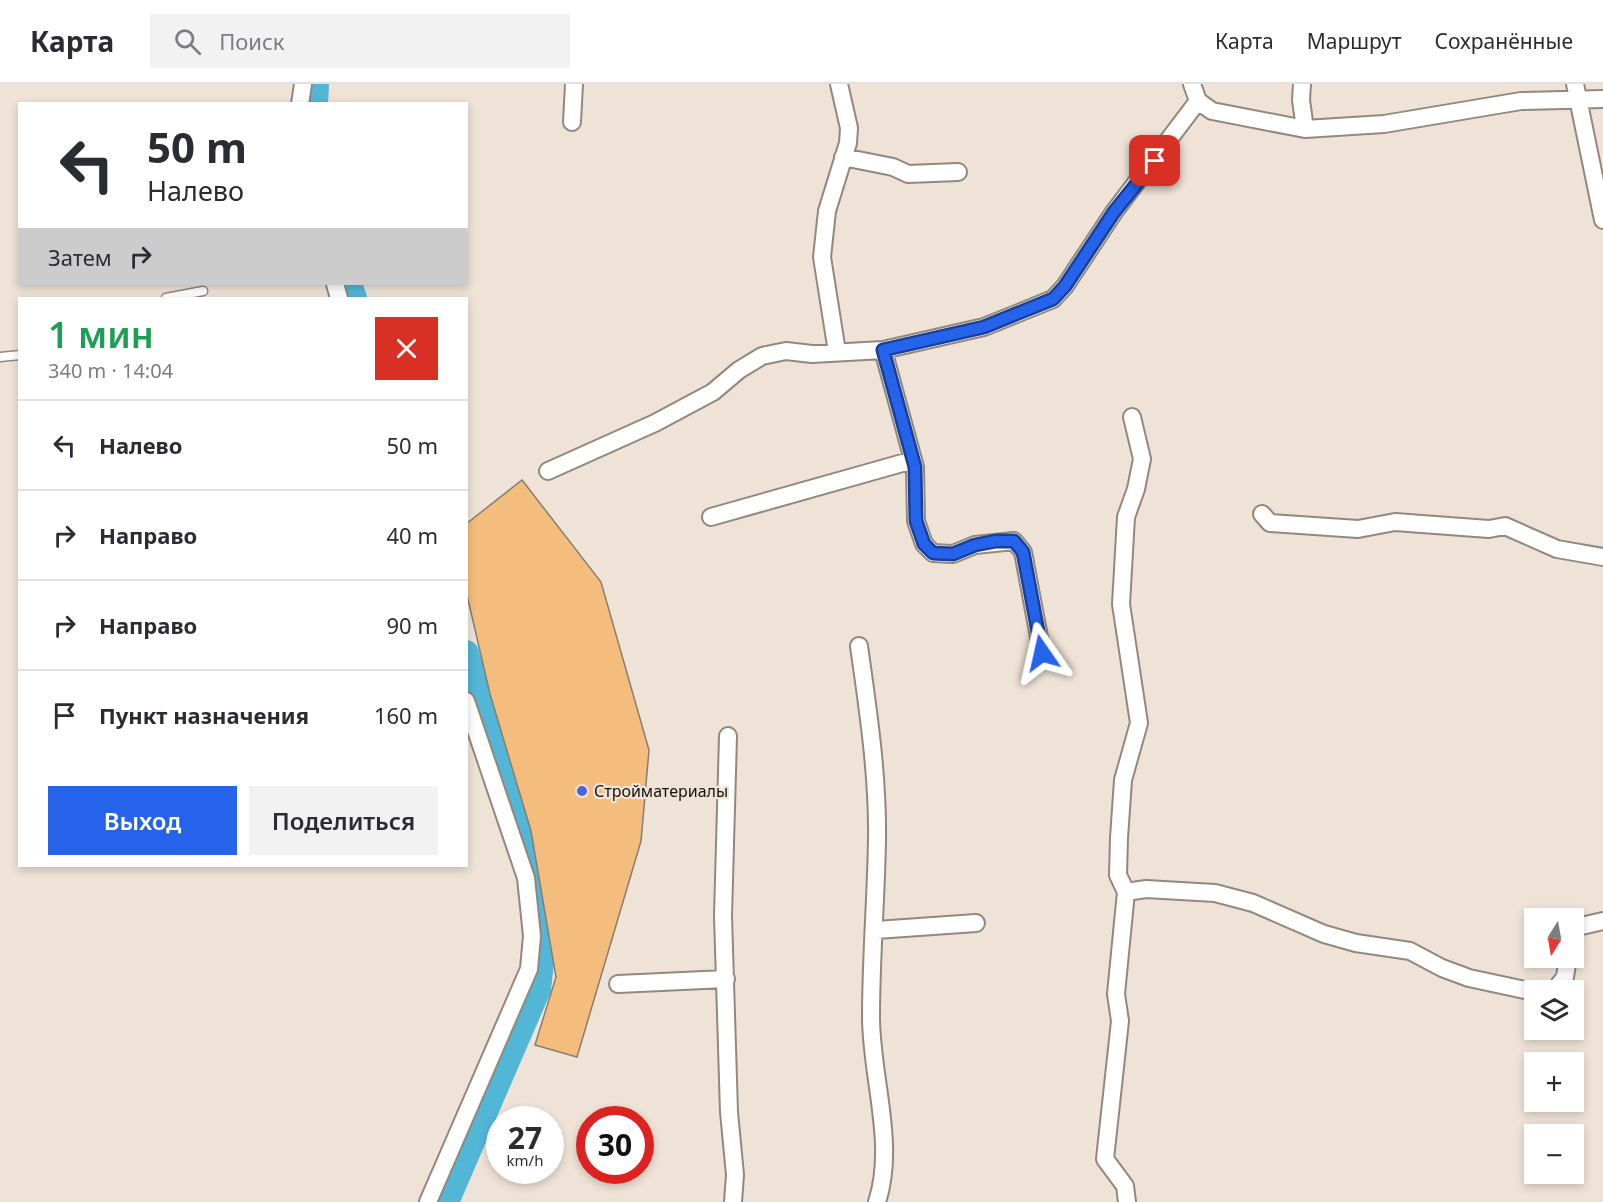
<!DOCTYPE html>
<html lang="ru">
<head>
<meta charset="utf-8">
<style>
  body { margin:0; font-family:"Noto Sans",sans-serif; background:#f2f2f3; color:#2b2b33; height:100vh; display:flex; flex-direction:column; font-size:22px; white-space:nowrap }
  * { box-sizing:border-box; margin:0 }
  p { font-size:20px; color:#7c7c81 }
  .icon { flex:none; width:33px; height:33px; fill:none; stroke:currentColor; stroke-width:2; stroke-linecap:round; stroke-linejoin:round }
  .map { position:relative; flex:1; overflow:hidden }
  .panel { position:absolute; left:18px; top:213px; width:450px; height:570px; display:flex; flex-direction:column; background:#fff; border-radius:0px; box-shadow:0 3px 9px #0003 }
  .panel>* { flex:none }
  .guide { position:absolute; left:18px; top:18px; width:450px; height:183px; border-radius:0px; box-shadow:0 3px 9px #0003; background:#fff; color:#2b2b33; overflow:hidden }
  .needle { width:39px; rotate:191deg }
  .tools { position:absolute; left:1524px; top:824px; display:grid; gap:12px }
  .tools a { display:grid; place-items:center; width:60px; height:60px; border-radius:0px; background:#fff; box-shadow:0 3px 9px #0003; font-size:30px }
  .speed { position:absolute; left:486px; top:1022px; display:flex; gap:12px; font-size:30px; font-weight:700; text-align:center }
  .speed>* { display:grid; place-content:center; width:78px; height:78px; border-radius:50%; background:#fff; box-shadow:0 3px 9px #0003; line-height:1 }
  .speed small { font-size:15px; font-weight:400 }
  .speed .limit { border:9px solid #d22; background:#fff; color:#111 }
  .pin { position:absolute; display:grid; place-items:center; width:51px; height:51px; color:#fff; margin:-26px; border-radius:12px; box-shadow:0 3px 9px #0006 }
  .me { position:absolute; width:66px; margin:-33px; rotate:349deg; stroke-linejoin:round; filter:drop-shadow(0 0 4px #0008) }
  .turn { display:flex; align-items:center; gap:21px; height:126px; padding:0 30px; font-size:27px }
  .turn .icon { width:78px; height:78px; stroke-width:2.5 }
  .turn b { display:block; font-size:42px; line-height:51px }
  .then { display:flex; align-items:center; height:57px; padding:0 30px; background:#0003; gap:12px; font-size:22px }
  .round { display:grid; place-items:center; flex:none; width:63px; height:63px; border-radius:0px; background:#f2f2f3 }
  .summary { display:flex; align-items:center; justify-content:space-between; height:102px; padding:0 30px }
  h1 { font-size:36px; font-weight:600; line-height:45px; color:#1e9e55 }
  .action { display:flex; gap:12px; margin-top:auto; padding:12px 30px }
  .action a { flex:1; height:69px; border-radius:0px; background:#2563eb; color:#fff; font-size:24px; font-weight:600; line-height:69px; text-align:center }
  .action a+a { background:#f2f2f3; color:#2b2b33 }
  ul { padding:0; list-style:none }
  li { display:flex; align-items:center; gap:18px; height:90px; padding:0 30px; border-top:2px solid #e1e1e2 }
  li div { flex:1 }
  li b { display:block; font-size:22px }
  li em { font-style:normal }
  header { display:flex; align-items:center; gap:36px; box-sizing:border-box; height:84px; padding:0 30px; background:#fff; border-bottom:2px solid #e1e1e2 }
  header strong { font-size:28px }
  nav { display:flex; gap:33px; margin-inline-start:auto; font-size:21px }
  .search { width:420px; height:54px; background:#f2f2f3; display:flex; align-items:center; gap:15px; box-sizing:border-box; padding:0 21px; border-radius:0px; color:#7c7c81; font-size:22px }
  .map>svg:first-child { display:block }
</style>
</head>
<body>
<header>
<strong>Карта</strong>
<div class="search"><svg class="icon" aria-label="search" viewBox="0 0 24 24"><circle cx="10" cy="10" r="6"/><path d="M15 15l6 6"/></svg>Поиск</div>
<nav><a>Карта</a><a>Маршрут</a><a>Сохранённые</a></nav>
</header>
<div class="map">
<svg width="1603" height="1118" viewBox="0 0 1603 1118">
  <rect width="100%" height="100%" fill="#efe3d7"/>
  <g fill="none" stroke-linecap="round" stroke-linejoin="round">
    <path stroke="#52b6d7" stroke-width="26" d="M315,20L316,0
      M349,200L354,214
      M446,1118L538,905L544,852L537,798L466,569"/>
  </g>
  <path fill="#f5bd7d" stroke="#887d71" stroke-width="1.5" d="M522,396L601,498L649,666L641,757L577,973L535,961L556,893L531,747L490,610L466,507V440Z"/>
  <g fill="none" stroke-linecap="round" stroke-linejoin="round">
    <g stroke="#93887d" stroke-width="11">
      <path id="service" d="M166,214L203,207
        M0,273L20,271"/>
    </g>
    <g stroke="#93887d" stroke-width="20">
      <path id="minor" d="M1192,0L1198,17L1212,27L1305,45L1384,40L1521,17L1603,15
        M1302,0L1301,16L1305,45
        M1575,0L1603,136
        M300,20L303,0
        M572,38L574,0
        M843,73L893,83L908,90L958,88
        M335,200L339,214
        M883,266L915,383L916,437L924,460L933,469L953,470L975,461L1014,457L1023,468L1042,569
        M837,268L822,173L827,127L848,59L849,44L839,0
        M548,387L655,339L713,308L739,286L762,272L786,267L812,270L883,266L984,243L1053,215L1065,202L1114,128L1198,17
        M1262,430L1270,439L1358,445L1395,438L1489,445L1505,442L1557,465L1603,473
        M711,433L913,376
        M859,562C868,626 878,691 877,756C876,815 871,874 871,933C871,993 896,1060 877,1118
        M728,652L723,832L729,1028L735,1091L733,1118
        M1126,808L1118,791L1119,754L1123,696L1139,639L1121,520L1126,433L1136,405L1142,375L1132,333
        M876,846L976,839
        M1574,851L1577,843L1603,837
        M618,900L726,895
        M1555,906L1565,893L1568,873
        M428,1118L529,885L532,852L526,794L466,617
        M1127,1118L1125,1102L1105,1075L1120,937L1116,910L1126,808L1146,805L1215,809L1253,819L1324,850L1356,859L1410,867L1442,884L1469,894L1534,908"/>
    </g>
    <use href="#service" stroke="#fff" stroke-width="8"/>
    <use href="#minor" stroke="#fff" stroke-width="16"/>
  </g>
  <g fill="none" stroke-linecap="round" stroke-linejoin="round">
    <g stroke="#184099" stroke-width="15">
      <path id="route" d="M1042,569L1023,468L1014,457H996L975,461L953,470L933,469L924,460L916,437L915,383L883,266L984,243L1053,215L1065,202L1114,128L1155,77"/>
    </g>
    <use href="#route" stroke="#2563eb" stroke-width="10"/>
  </g>
  <circle fill="#4a65d9" stroke="#efe3d7" stroke-width="2" cx="582" cy="707" r="6"/>
  <g text-anchor="middle" dominant-baseline="central" stroke-width="4.5" stroke-linejoin="round" paint-order="stroke">
    <g font-size="16" fill="#16120e" stroke="#efe3d7" text-anchor="start">
      <text x="594" y="707">Стройматериалы</text>
    </g>
  </g>
</svg>
<div class="tools">
<a><svg class="needle" viewBox="-14 -14 28 28"><path d="M0-13l5 13h-10z" fill="#e53935"/><path d="M0 13l5-13h-10z" fill="#7c7c81"/></svg></a>
<a><svg class="icon" aria-label="layers" viewBox="0 0 24 24"><path d="M12 4l9 5-9 5-9-5zM3 14l9 5 9-5"/></svg></a>
<a>+</a>
<a>−</a>
</div>
<div class="speed"><div>27<small>km/h</small></div><div class="limit">30</div></div>
<div class="pin" style="left:1155px;top:77px;background:#d93025"><svg class="icon" aria-label="arrive" viewBox="0 0 24 24"><path d="M6 21V4h12l-3 4 3 4H6"/></svg></div>
<svg class="me" style="left:1042px;top:569px" viewBox="-20 -20 40 40"><path d="M0-17L14 15 0 8-14 15z" fill="#2563eb" stroke="#fff" stroke-width="4"/></svg>
<div class="guide">
<div class="turn"><svg class="icon" aria-label="left" viewBox="0 0 24 24"><path d="M17 20v-9H6M10 6l-5 5 5 5"/></svg><div><b>50 m</b>Налево</div></div>
<div class="then">Затем<svg class="icon" aria-label="right" viewBox="0 0 24 24"><path d="M7 20v-9h11M14 6l5 5-5 5"/></svg></div>
</div>
<section class="panel">
<div class="summary"><div><h1>1 мин</h1><p>340 m · 14:04</p></div><a class="round" style="background:#d93025;color:#fff"><svg class="icon" aria-label="close" viewBox="0 0 24 24"><path d="M6 6l12 12M18 6L6 18"/></svg></a></div>
<ul>
<li><svg class="icon" aria-label="left" viewBox="0 0 24 24"><path d="M17 20v-9H6M10 6l-5 5 5 5"/></svg><div><b>Налево</b></div><em>50 m</em></li>
<li><svg class="icon" aria-label="right" viewBox="0 0 24 24"><path d="M7 20v-9h11M14 6l5 5-5 5"/></svg><div><b>Направо</b></div><em>40 m</em></li>
<li><svg class="icon" aria-label="right" viewBox="0 0 24 24"><path d="M7 20v-9h11M14 6l5 5-5 5"/></svg><div><b>Направо</b></div><em>90 m</em></li>
<li><svg class="icon" aria-label="arrive" viewBox="0 0 24 24"><path d="M6 21V4h12l-3 4 3 4H6"/></svg><div><b>Пункт назначения</b></div><em>160 m</em></li>
</ul>
<div class="action"><a>Выход</a><a>Поделиться</a></div>
</section>
</div>
</body>
</html>
